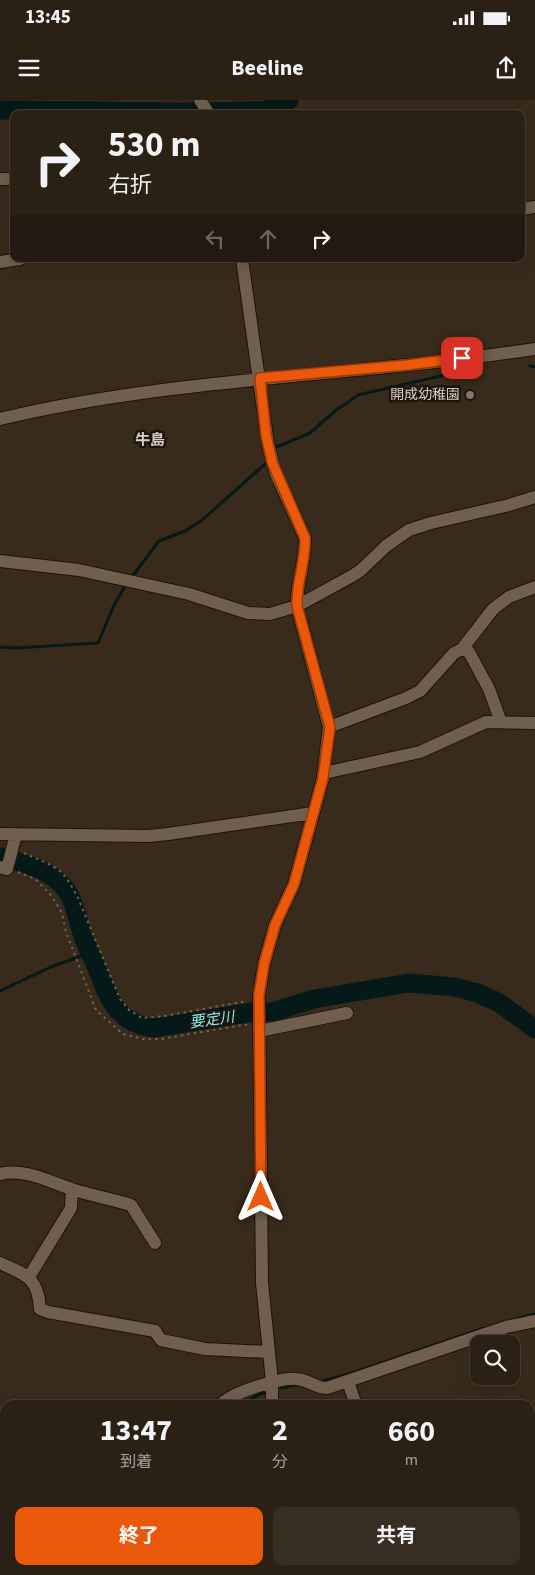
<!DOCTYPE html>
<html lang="ja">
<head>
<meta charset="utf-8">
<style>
  body { margin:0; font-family:"Source Sans 3","Noto Sans JP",sans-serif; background:#372d22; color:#f1f3f6; height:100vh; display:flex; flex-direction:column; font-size:19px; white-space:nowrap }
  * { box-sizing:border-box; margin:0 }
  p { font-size:16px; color:#a6a3a0 }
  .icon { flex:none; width:28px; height:28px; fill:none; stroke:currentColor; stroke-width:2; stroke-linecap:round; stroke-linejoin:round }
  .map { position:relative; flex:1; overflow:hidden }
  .drawer { position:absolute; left:0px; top:1300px; width:535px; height:175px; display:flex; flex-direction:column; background:#2b2014; border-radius:15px 15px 0 0; box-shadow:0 5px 20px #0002,0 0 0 1px #473e34 }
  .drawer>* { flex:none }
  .top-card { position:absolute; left:10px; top:10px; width:515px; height:152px; border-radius:10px; box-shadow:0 5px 20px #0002,0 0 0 1px #473e34; background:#2b2014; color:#f1f3f6; overflow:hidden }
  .controls { position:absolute; left:470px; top:1235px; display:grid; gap:10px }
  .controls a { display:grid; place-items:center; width:50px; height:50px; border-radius:10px; background:#2b2014; box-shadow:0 5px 20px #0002,0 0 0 1px #473e34; font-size:25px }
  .pin { position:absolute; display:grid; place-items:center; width:42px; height:42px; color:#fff; margin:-21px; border-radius:10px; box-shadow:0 2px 8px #0006 }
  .me { position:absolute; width:55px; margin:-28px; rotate:0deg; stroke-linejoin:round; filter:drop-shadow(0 0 4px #0008) }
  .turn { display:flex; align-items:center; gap:18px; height:105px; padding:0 15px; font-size:22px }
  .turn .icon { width:65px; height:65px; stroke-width:2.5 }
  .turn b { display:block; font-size:35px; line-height:42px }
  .lanes { display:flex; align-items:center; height:48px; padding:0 15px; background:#0003; justify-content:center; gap:25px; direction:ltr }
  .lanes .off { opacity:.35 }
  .eta { display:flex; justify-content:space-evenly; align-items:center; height:85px; text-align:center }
  .eta b { font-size:30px; font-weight:700; line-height:35px }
  .primary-button { display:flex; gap:10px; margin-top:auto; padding:10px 15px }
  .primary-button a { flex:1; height:58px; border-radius:10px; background:#ea580c; color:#fff; font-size:20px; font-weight:700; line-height:58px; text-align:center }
  .primary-button a+a { background:#372d22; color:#f1f3f6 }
  .status { display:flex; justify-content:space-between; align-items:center; height:35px; padding:0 25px; background:#2b2014; direction:ltr }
  .status svg { height:14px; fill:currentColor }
  header { display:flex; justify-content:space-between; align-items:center; height:65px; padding:0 15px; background:#2b2014; font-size:22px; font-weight:700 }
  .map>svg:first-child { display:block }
</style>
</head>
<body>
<div class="status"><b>13:45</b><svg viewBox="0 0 49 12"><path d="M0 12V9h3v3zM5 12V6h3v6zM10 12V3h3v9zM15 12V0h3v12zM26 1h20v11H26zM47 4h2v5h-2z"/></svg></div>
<header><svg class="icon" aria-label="menu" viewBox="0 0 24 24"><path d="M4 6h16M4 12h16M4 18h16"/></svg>Beeline<svg class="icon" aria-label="share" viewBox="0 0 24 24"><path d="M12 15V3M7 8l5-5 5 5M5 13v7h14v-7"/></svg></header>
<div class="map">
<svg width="535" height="1475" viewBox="0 0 535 1475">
  <rect width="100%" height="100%" fill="#392b1b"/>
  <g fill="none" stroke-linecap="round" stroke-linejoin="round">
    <path stroke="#061919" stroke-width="3" d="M530,266L535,267
      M274,348L310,333L335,311L358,295L466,270
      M131,478L159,441L185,431L201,421L266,363
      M0,547L15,548L98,543L113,507L125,486
      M0,891L53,866L90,853
      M519,1218L535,1214
      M323,1281L355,1272L484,1228
      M281,1288L297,1285
      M238,1305L265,1292
      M151,1475L154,1470"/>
    <path stroke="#061919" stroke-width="19" d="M0,10L180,12L264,11L289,0
      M0,757C20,762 43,767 59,782C74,795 76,815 82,833C86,845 92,857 97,868C109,899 116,922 153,928L253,912H272L314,899L409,883L455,887L477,893L498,902L535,929"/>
    <g stroke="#201305" stroke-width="14">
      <path id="minor" d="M200,0L209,14
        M0,79H14
        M521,109L535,107
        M242,159L268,344L276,374L305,438C306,461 296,483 297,506L329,627L323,678L294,784L275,825L264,864L259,895L262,1183L272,1282V1305
        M0,162L20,159
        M0,319C133,287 271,279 407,265C450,261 492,255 535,249
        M0,461L79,470L189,494L248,513L270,514L297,506L352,476L361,470L386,446L409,430L431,423L509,405L535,397
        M462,549L469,552L489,589L501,622
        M329,627L406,598L420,591L454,553L462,549L493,509L509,497L535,487
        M324,673L420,652L486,622L535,623
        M0,734L148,736L168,734L313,713
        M0,767L7,769L16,734
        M259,931L347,913
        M0,1074C24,1068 48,1081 71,1089C90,1095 111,1099 131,1105L155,1143
        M0,1163C26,1175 38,1177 40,1209L48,1212L155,1231L161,1240L205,1249L268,1252
        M29,1177L71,1108L72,1089
        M348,1282L356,1305
        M221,1305C230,1293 281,1277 297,1279C308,1280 317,1288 327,1288L506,1227L535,1221
        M287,1470L288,1475
        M141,1475L144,1470"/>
    </g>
    <path stroke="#6f6254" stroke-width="2" stroke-dasharray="2.5 4" stroke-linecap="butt" d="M24,753C36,759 53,764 63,774C69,781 74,790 78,798L120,899L129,910L142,918L165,916L247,901
      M18,772L35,779L52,796L62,813L66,832L96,910L123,934L143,939H161L242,925H247"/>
    <use href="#minor" stroke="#705f4e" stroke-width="12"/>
  </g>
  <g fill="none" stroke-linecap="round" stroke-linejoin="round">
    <g stroke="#983908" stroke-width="12">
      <path id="route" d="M261,1097L259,895L264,864L275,825L294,784L323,678L330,627L297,506C296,483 306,461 305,438L272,362L266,335L260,278L407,265L462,258"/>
    </g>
    <use href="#route" stroke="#ea580c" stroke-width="9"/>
  </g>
  <circle fill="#8d6e63" stroke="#1b150e" stroke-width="2" cx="470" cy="295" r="5"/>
  <g text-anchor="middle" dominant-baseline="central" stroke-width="5" stroke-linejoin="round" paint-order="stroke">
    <g font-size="14" fill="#d9cfc5" stroke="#1b150e" text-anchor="end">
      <text x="460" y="295">開成幼稚園</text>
    </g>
    <g font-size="15" font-weight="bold" fill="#d9cfc5" stroke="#1b150e">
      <text x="150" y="340">牛島</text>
    </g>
    <g font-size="15" font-style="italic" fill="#87ebeb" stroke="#1b150e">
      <text transform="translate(212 920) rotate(-8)">要定川</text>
    </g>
  </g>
</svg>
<div class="controls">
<a><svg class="icon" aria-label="search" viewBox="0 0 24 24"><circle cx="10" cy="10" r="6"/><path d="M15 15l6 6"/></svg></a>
</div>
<div class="pin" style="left:462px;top:258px;background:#d93025"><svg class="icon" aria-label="arrive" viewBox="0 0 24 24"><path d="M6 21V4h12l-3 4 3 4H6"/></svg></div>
<svg class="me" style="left:261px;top:1097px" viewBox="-20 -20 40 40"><path d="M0-17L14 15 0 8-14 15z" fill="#ea580c" stroke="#fff" stroke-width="4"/></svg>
<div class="top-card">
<div class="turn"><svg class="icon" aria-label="right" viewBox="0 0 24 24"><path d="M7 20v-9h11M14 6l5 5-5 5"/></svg><div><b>530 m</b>右折</div></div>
<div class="lanes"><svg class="icon off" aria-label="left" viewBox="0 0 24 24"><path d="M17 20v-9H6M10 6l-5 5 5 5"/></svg><svg class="icon off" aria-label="ahead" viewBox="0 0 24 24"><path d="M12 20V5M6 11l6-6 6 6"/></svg><svg class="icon" aria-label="right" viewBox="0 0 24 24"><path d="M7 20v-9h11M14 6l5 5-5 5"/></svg></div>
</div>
<section class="drawer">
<div class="eta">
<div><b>13:47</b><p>到着</p></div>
<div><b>2</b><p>分</p></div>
<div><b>660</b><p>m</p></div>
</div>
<div class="primary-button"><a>終了</a><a>共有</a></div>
</section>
</div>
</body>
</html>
